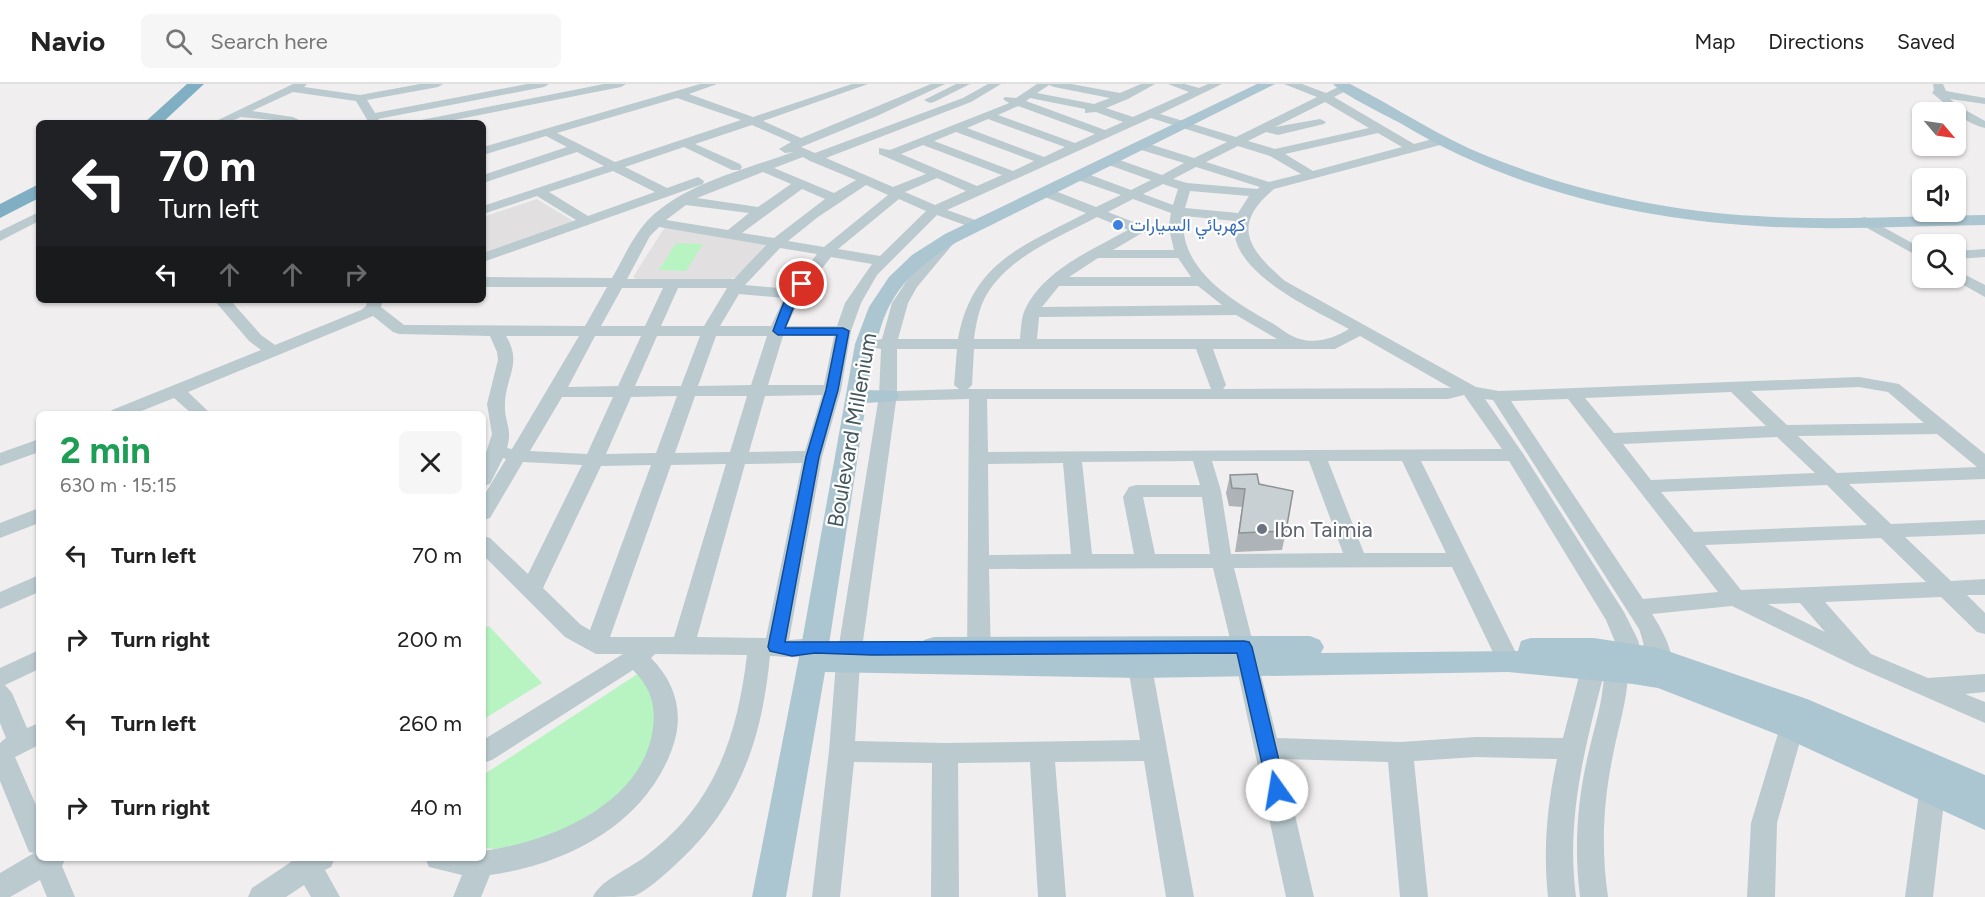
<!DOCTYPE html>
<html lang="en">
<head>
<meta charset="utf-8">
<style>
  body { margin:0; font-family:Figtree,Vazirmatn,sans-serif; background:#f6f6f6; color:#222; height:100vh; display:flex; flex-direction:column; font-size:22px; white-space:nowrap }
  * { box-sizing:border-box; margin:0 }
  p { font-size:20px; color:#767676 }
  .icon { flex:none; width:33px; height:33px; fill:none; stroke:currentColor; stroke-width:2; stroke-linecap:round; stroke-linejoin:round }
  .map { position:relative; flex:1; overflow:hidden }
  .side { position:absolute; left:36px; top:327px; width:450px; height:450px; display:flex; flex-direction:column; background:#fff; border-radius:9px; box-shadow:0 2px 4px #0004 }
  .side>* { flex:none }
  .hud { position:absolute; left:36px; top:36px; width:450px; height:183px; border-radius:9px; box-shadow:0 2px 4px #0004; background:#202124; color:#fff; overflow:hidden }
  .needle { width:39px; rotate:119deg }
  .controls { position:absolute; left:1912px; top:18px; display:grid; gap:12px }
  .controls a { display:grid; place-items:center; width:54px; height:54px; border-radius:9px; background:#fff; box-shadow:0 2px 4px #0004; font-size:30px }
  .pin { position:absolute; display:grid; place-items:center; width:51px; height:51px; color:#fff; margin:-26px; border:3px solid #fff; border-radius:50%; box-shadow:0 2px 6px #0007 }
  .me { position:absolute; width:66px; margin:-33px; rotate:347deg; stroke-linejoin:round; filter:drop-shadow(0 0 4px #0008) }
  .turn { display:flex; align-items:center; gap:21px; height:126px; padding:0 24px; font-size:27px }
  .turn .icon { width:78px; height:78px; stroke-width:2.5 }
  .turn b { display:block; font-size:42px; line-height:51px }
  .lanes { display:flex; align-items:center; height:57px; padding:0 24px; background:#0003; justify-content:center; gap:30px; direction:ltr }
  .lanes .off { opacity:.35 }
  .round { display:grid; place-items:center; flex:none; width:63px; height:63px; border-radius:9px; background:#f6f6f6 }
  .headline { display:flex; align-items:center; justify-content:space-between; height:102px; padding:0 24px }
  h1 { font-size:36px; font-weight:700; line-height:45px; color:#1e9e55 }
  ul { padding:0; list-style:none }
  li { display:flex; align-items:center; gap:18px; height:84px; padding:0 24px }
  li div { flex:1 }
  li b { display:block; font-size:22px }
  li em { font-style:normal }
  header { display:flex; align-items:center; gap:36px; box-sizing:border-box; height:84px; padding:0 30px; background:#fff; border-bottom:2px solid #e0e0e0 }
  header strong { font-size:28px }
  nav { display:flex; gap:33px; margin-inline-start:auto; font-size:21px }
  .search { width:420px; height:54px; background:#f6f6f6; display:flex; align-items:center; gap:15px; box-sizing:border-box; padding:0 21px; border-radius:9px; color:#767676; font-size:22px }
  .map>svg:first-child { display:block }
</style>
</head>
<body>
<header>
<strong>Navio</strong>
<div class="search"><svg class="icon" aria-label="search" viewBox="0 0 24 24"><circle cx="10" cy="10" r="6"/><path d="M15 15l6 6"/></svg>Search here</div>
<nav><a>Map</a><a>Directions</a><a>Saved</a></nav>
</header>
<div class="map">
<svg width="1985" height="813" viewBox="0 0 1985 813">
  <rect width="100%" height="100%" fill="#f1eeef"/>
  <path fill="#e2dfe1" d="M537,115L573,137L483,170V133Z
    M665,143L766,160L738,192L730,195L714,197L636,195L633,193Z"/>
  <path fill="#b7f4c2" d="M676,159L703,160L686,187L659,186Z
    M489,542L542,599L484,635L483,545Z
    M645,585L663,637L632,705L548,756L496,765L483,764V691Z"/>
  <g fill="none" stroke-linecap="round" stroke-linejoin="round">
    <path fill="#bacacf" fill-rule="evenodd" d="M293,0H307L304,3L360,11L420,0H443L438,3L367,16L375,29L527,0H549L544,3L378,35L381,39H369L356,17L293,8L252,27L293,33L305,39L241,33L227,39H212Z
      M604,0H626L621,3L439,39H415L421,36Z
      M700,0H717L689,10L753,33L852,0H868L763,37L801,54L931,0H945L877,32L801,63L815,69L963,14L988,0H1001L971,18L826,74L893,103L926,90L879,70V64L890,66L1007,20L1009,19L1003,15L1005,13L1016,14L1037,0H1071L1120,9L1141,0H1155L1128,15L1106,24L1133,33L1189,8L1168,0H1185L1199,4L1208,0H1222L1160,30L1236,53L1317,13L1284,0H1302L1326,9L1342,1H1350V5L1334,13L1414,60L1440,53L1446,57L1444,60L1274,105C1230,141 1249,166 1285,197L1476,303L1499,307L1859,293L1899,300L1985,370V395L1849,400L1891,440L1985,436V450L1905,453L1951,497L1985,495V511H1967L1985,529V550L1977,548L1941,513L1825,518L1871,570L1928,594L1985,590V608L1965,610L1985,618V639L1855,582L1732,522L1652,530C1663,547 1680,577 1669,596L1661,599L1653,596C1645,582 1646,562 1639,545L1493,316L1485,315L1524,371L1624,528L1638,556L1645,583L1641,589L1633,592L1628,590C1627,618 1618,644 1613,671C1603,719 1601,765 1608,813H1580C1574,765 1577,718 1588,671C1594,644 1603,618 1604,590C1584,665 1566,736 1576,813H1548C1543,766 1547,722 1557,675L1476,673L1414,677L1428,813H1400L1388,678L1282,675L1314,813H1286L1236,580L1213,484L989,485L991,577L987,583L979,586L971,583L967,577L969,315L896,317L860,579L855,657L945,659L1140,656L1128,583L1132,577L1140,574L1148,577L1152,583L1194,813H1166L1144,677L1055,678L1066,813H1038L1030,678L958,679L959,813H931L932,679L854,678L840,813H812L829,667L836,579L879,312L881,265L871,263L869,260L871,257L882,255L892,219L906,198L946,151L951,150L958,154L917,203L908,219L898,255H958C972,178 1023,162 1086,129L1040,111L1038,108L1040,105H1050L1096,123L1121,111L1075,95L1074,92L1075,89H1085L1131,106L1151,96L1106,80L1104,77L1106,74H1114L1162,91L1184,79L1138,65V59H1146L1194,74L1227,58L1151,34L947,126L981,138L983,141L976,145L937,131L877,191L861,219L851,247L841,306L822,373L789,556L815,554L823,557L826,563L823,569C806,575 788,573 770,572C762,656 739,724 674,782C663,792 648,806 634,812C623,813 605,813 593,813C600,796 631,784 646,772C715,720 737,653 747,571L655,570L651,574C674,597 684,627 674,659C649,738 569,780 490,791L481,813H453L462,791L429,783L425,774H483V767C549,758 643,721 653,644C656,620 650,603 633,586L492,676L483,679V656L623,570H596L565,553L483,471V452L490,454L528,490L582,381L523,378L490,434L483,436V413L506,375L503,374L490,400L483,402V378L492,350L487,320L498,276L497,268L490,252L399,250L393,248L373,232L188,308L211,330H192L174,314L134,330H109L112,326L261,266L249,257L214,216H230L261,251L275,261L361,226L366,222L367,216H383L381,223L404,241L585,242L607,203H483V193L612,194C623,175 633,152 648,136C685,99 744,86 793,68L785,69L779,65L791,58L752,41L695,60L740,80L742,83L740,86H732L684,63L625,83L667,104L698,93L704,97L703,100L483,178V169L576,136L537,112L483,130V122L604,82L577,68L483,99V91L567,63L546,52L483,71V63ZM1049,1L1054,3L1110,14L1094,20L1037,9ZM677,14L741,36L615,78L557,49ZM1030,14L1085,25V29L1096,28L1123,38L1105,46L1026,17ZM1325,18L1369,44L1275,65L1248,57L1266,48L1278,51L1324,40L1326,38L1320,35L1275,43ZM1018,22L1095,50L1075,59L998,31ZM988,35L1065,63L1044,73L967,44ZM956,48L1034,77L1013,87L934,57ZM1378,49L1402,63L1313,87L1285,70ZM923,61L1002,91L977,102L901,70ZM1238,62L1270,72L1301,90L1269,98L1206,78ZM803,73L810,77L856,96L834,109L774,84ZM1196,83L1260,103L1257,105L1187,99L1173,95ZM613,87L655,108L588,132L549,108ZM763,88L791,100L758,123L697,114ZM937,94L966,107L935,121L905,108ZM1163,100L1178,105L1173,121L1143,110ZM866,101L888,111L824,163L788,157L818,133ZM802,105L825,115L774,154L742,149ZM1190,107L1249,112L1238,129L1185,124ZM899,115L926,127L880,172L838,165ZM1133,115L1171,129L1169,141H1141L1108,128ZM686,121L749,129L728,146L666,136ZM1184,132L1235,137C1225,187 1313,225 1349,245C1334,254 1317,260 1300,255C1291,253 1280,244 1272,239C1232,217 1177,184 1184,132ZM1097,133L1128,146C1092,166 1041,187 1024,228C1021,236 1021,246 1020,255H974C976,240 979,223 987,210C1011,171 1058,154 1097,133ZM659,143L766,161L734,195H627L650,152ZM1142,149H1170L1174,166H1113ZM780,164L817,170L790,205L745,201ZM831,173L872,180L845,219L837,242H787L802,210ZM1098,174H1178L1191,193H1069ZM1059,202H1198L1222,221L1042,223ZM622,204H663L645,242H601ZM678,204H727L704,242H661ZM739,210L784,214L771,242H720ZM1236,231L1277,255H1037L1039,233ZM506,252H579L512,365L507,364C513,343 504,338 505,321C505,293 523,280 506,252ZM595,252H641L618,302L568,303ZM657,252H700L681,302H635ZM716,252H767L751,301L698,302ZM783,252H834L824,301H768ZM1360,252L1451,304L1223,305L1226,301L1213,265H1335ZM897,265H957L954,301L959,305L897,307ZM974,265H1196L1211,305H968L972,301ZM1859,303L1888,308L1924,339L1787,341L1751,307ZM1731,308L1766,342L1614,349L1585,314ZM822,311L805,367L749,368L765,312ZM1464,311L1502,365L988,368L987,315H1448ZM677,312L656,369L606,370L631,313ZM695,312H747L730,368L675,369ZM562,313H613L587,370L530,367ZM1568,315L1718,508L1643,515L1511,317ZM1937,350L1977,383L1837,389L1798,352ZM1777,353L1815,389L1651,396L1623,360ZM1193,377L1200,401H1136L1129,403L1123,413L1134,470H1092L1082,378ZM1212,377H1309L1343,469L1231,470L1221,407ZM1328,377H1402L1446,469H1364ZM1421,377H1509L1606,536L1618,565L1607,567L1605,570L1602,565L1594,562L1586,565L1563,654L1476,653L1400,658L1277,654L1234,484L1452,483L1500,583L1508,586L1516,583L1520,577ZM802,379L766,554L697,553L745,380ZM1063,379L1071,470L989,471L988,380ZM726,380L674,553H610L671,381ZM651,381L590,546L581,541L543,504L601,382ZM1827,401L1867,441L1694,448L1661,408ZM1143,413H1202L1210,470H1155ZM1881,454L1926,498L1741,506L1705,461ZM1800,519L1825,548L1768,520Z
      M956,0H970L934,18L930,19L924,16Z
      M1933,0H1943L1946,7L1985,14V20L1950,15L1960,23L1985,37V44C1961,38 1949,22 1932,9L1934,6Z
      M39,128V137L0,157V147Z
      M1865,133L1923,165V175L1860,140L1858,137L1860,134Z
      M1985,165V173L1956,175V167Z
      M1956,186L1985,201V213L1951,194H1956Z
      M39,355V368L0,382V369Z
      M39,424V439L0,454V439Z
      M39,491V508L0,525V508Z
      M39,566V585L5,601L12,609L27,644L39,639V661L15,673L39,728V774H66L62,782L75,813H47L40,796L10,813H0V789L34,769L29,768L0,697V659L6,654L0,639V584Z
      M1792,633L1801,636L1804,643L1777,739L1775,813H1747L1751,739L1780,643L1783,636Z
      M1932,698L1941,701L1945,709L1933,813H1905L1919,709L1923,701Z
      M289,774H335L331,783L325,786L340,813H311L304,801L286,813H248L252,804L291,778Z"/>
    <path fill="#abc6d1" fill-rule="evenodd" d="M1257,0H1275L957,158C888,200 880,229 868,306L896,307L899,312L896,317L866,319L828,567L923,569L920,564L924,556L934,553L1310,552L1320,556L1324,563L1321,569L1518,567L1521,557L1531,554H1594L1659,564L1807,615L1985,691V746L1781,652L1658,604L1633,600L1508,588L1140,594L825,588L786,813H752L801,563L855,260L869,223L889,193L912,171L945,150Z
      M1333,0H1350C1396,23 1439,53 1487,72C1574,107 1664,127 1757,132C1833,137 1909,132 1985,131V141C1909,142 1834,147 1758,142C1634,135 1507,104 1400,39C1385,31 1342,10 1333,0Z"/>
    <path fill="#80afc3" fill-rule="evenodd" d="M187,0H204L162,39H144Z
      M39,100V114L0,134V120Z"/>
  </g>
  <path fill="#adb3b6" d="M1230,391L1259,400L1286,447L1282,466L1235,468L1242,423L1229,422L1226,409Z"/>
  <path fill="#c9d0d4" stroke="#8d9294" stroke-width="1.5" d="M1257,390L1259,400L1293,407L1286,447L1239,449L1245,405L1232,404L1230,391Z"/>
  <path fill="#1a73e8" stroke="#114b97" stroke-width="1.5" d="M802,197L807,200L799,210L785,244H843L849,247L838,306L819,373L785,558L1244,557L1249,558L1252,563L1286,706L1283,712L1277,714L1270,712L1268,706L1237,569L872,571L815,569L792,572L770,567L768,563L806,373L826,306L837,251H778L773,247C779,232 786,204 802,197Z"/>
  <circle fill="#3f7fe0" stroke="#fff" stroke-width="2" cx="1118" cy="141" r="6"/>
  <circle fill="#6b7280" stroke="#fff" stroke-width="2" cx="1262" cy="445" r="6"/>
  <g text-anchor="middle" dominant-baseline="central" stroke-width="4.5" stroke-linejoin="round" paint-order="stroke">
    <g font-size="18" fill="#366cbe" stroke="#fff" text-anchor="start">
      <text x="1130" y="141">كهربائي السيارات</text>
    </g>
    <g font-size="22" fill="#44575e" stroke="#fff">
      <text transform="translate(852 346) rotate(-80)">Boulevard Millenium</text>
    </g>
    <g font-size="22" fill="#5b616d" stroke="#fff" text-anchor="start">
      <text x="1274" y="445">Ibn Taimia</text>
    </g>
  </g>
</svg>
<div class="controls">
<a><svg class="needle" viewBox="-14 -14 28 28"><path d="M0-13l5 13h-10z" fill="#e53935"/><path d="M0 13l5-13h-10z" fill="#767676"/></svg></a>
<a><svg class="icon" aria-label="sound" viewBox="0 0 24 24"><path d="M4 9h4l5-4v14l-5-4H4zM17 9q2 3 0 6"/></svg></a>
<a><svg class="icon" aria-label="search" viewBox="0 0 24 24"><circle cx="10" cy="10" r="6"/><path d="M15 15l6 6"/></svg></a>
</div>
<div class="pin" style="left:802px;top:200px;background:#d93025"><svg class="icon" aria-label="arrive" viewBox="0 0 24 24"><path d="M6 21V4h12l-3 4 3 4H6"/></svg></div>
<svg class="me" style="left:1277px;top:706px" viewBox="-20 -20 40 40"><circle r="19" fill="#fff"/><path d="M0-13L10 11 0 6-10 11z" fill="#1a73e8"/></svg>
<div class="hud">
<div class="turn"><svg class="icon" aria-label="left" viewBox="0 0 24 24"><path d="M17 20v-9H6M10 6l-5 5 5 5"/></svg><div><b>70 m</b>Turn left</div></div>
<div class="lanes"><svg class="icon" aria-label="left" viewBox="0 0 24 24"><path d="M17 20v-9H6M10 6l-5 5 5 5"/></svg><svg class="icon off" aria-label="ahead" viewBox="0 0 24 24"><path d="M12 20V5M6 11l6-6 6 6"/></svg><svg class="icon off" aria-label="ahead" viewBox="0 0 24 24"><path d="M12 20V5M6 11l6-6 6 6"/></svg><svg class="icon off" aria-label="right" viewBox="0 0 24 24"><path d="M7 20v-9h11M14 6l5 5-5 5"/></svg></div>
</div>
<section class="side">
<div class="headline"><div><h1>2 min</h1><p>630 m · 15:15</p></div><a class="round"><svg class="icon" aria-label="close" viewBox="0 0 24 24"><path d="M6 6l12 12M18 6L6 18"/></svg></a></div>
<ul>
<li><svg class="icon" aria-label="left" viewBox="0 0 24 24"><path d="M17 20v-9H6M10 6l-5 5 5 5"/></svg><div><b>Turn left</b></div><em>70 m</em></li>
<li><svg class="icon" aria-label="right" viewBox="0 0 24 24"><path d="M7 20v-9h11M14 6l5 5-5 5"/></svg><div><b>Turn right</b></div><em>200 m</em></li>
<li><svg class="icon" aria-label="left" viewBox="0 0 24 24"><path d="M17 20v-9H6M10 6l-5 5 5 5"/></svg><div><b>Turn left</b></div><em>260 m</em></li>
<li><svg class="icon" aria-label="right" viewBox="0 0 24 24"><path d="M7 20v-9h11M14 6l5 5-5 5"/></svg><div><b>Turn right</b></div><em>40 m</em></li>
</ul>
</section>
</div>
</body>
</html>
